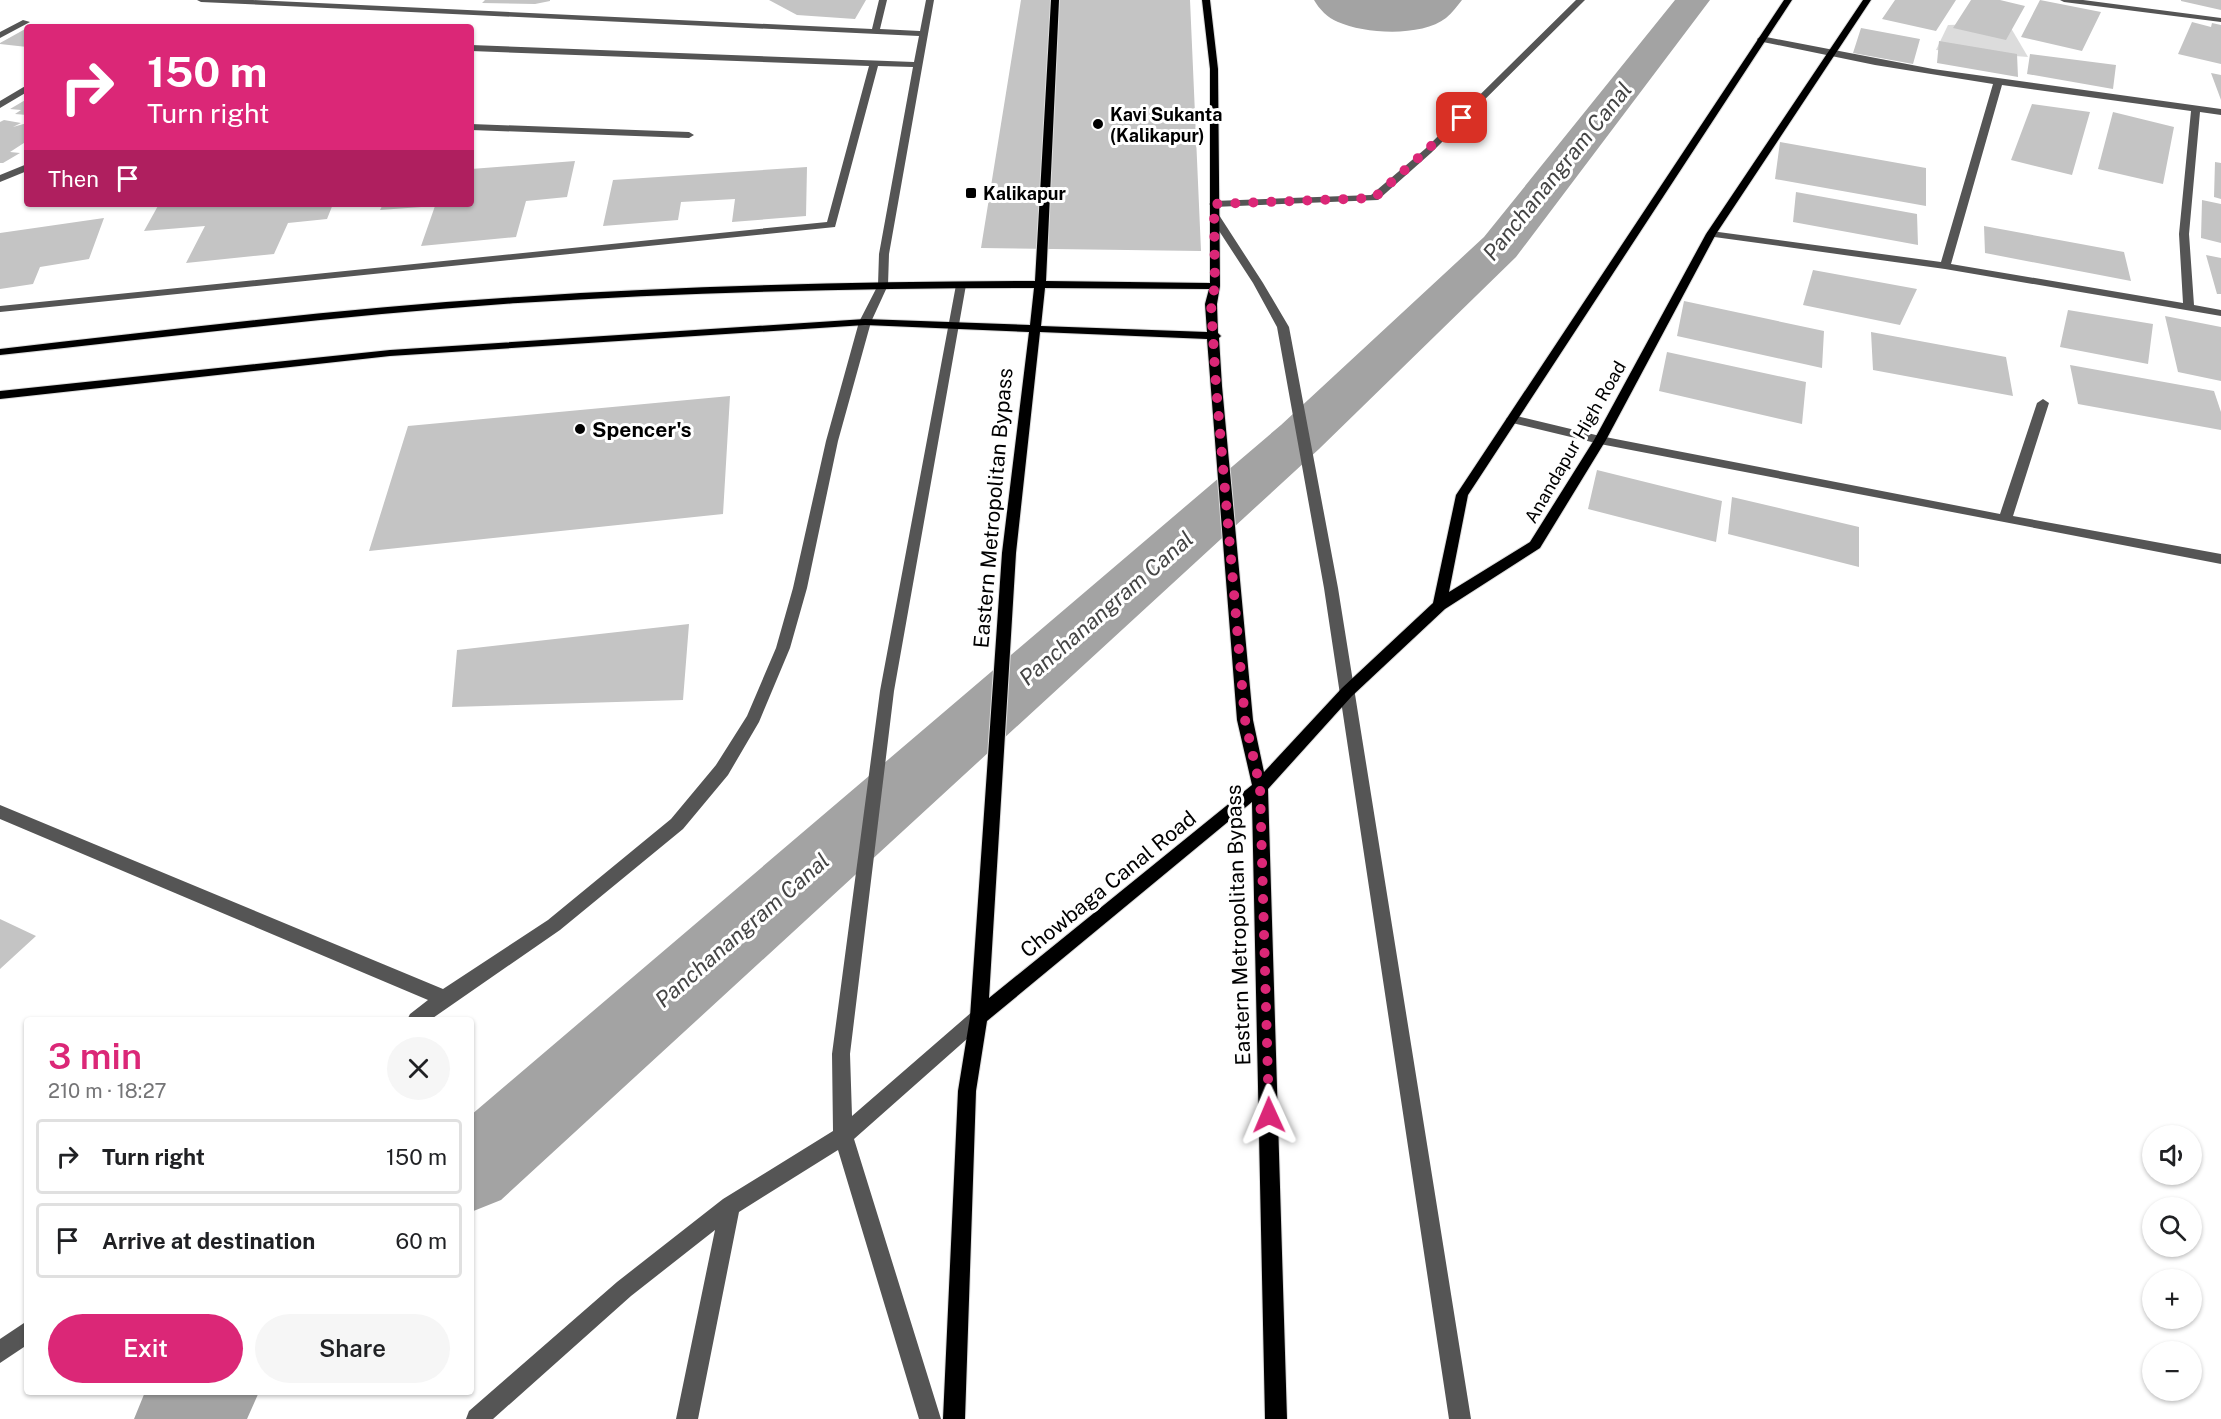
<!DOCTYPE html>
<html lang="en">
<head>
<meta charset="utf-8">
<style>
  body { margin:0; font-family:"Public Sans",sans-serif; background:#f6f6f6; color:#202124; height:100vh; display:flex; flex-direction:column; font-size:22px; white-space:nowrap }
  * { box-sizing:border-box; margin:0 }
  p { font-size:20px; color:#757577 }
  .icon { flex:none; width:33px; height:33px; fill:none; stroke:currentColor; stroke-width:2; stroke-linecap:round; stroke-linejoin:round }
  .map { position:relative; flex:1; overflow:hidden }
  .panel { position:absolute; left:24px; top:1017px; width:450px; height:378px; display:flex; flex-direction:column; background:#fff; border-radius:6px; box-shadow:0 2px 4px #0004 }
  .panel>* { flex:none }
  .guide { position:absolute; left:24px; top:24px; width:450px; height:183px; border-radius:6px; box-shadow:0 2px 4px #0004; background:#db2777; color:#fff; overflow:hidden }
  .tools { position:absolute; left:2142px; top:1125px; display:grid; gap:12px }
  .tools a { display:grid; place-items:center; width:60px; height:60px; border-radius:50%; background:#fff; box-shadow:0 2px 4px #0004; font-size:30px }
  .pin { position:absolute; display:grid; place-items:center; width:51px; height:51px; color:#fff; margin:-26px; border-radius:12px; box-shadow:0 3px 9px #0006 }
  .me { position:absolute; width:66px; margin:-33px; rotate:359deg; stroke-linejoin:round; filter:drop-shadow(0 0 4px #0008) }
  .turn { display:flex; align-items:center; gap:21px; height:126px; padding:0 24px; font-size:27px }
  .turn .icon { width:78px; height:78px; stroke-width:2.5 }
  .turn b { display:block; font-size:42px; line-height:51px }
  .then { display:flex; align-items:center; height:57px; padding:0 24px; background:#0003; gap:12px; font-size:22px }
  .round { display:grid; place-items:center; flex:none; width:63px; height:63px; border-radius:32px; background:#f6f6f6 }
  .head { display:flex; align-items:center; justify-content:space-between; height:102px; padding:0 24px }
  h1 { font-size:36px; font-weight:600; line-height:45px; color:#db2777 }
  .cta { display:flex; gap:12px; margin-top:auto; padding:12px 24px }
  .cta a { flex:1; height:69px; border-radius:36px; background:#db2777; color:#fff; font-size:24px; font-weight:600; line-height:69px; text-align:center }
  .cta a+a { background:#f6f6f6; color:#202124 }
  ul { padding:0; list-style:none }
  li { display:flex; align-items:center; gap:18px; height:75px; margin:0 12px 9px; padding:0 12px; border:3px solid #e0e0e0; border-radius:6px }
  li div { flex:1 }
  li b { display:block; font-size:22px }
  li em { font-style:normal }
  .map>svg:first-child { display:block }
</style>
</head>
<body>
<div class="map">
<svg width="2221" height="1419" viewBox="0 0 2221 1419">
  <rect width="100%" height="100%" fill="#fff"/>
  <path fill="#dcdcdc" d="M2008,23L2028,57L1936,50L1948,25Z"/>
  <path fill="#a3a3a3" d="M1314,0H1462C1457,6 1452,13 1446,18C1422,37 1365,34 1338,22C1328,18 1319,9 1314,0Z"/>
  <g fill="none" stroke-linecap="round" stroke-linejoin="round">
    <path fill="#a3a3a3" fill-rule="evenodd" d="M1675,0H1710L1516,257L1319,449L501,1200L471,1212V1115L1281,425L1484,237Z
      M145,1392H259L247,1419H134Z"/>
  </g>
  <path fill="#c4c4c4" d="M485,0H550V1L535,4L482,3Z
    M769,0H866L855,19L797,15Z
    M1021,0H1190L1201,251L981,248Z
    M1895,0H1956L1936,31L1882,19Z
    M1971,0H2000L2025,6L2006,40L1953,28Z
    M2040,0L2101,12L2082,51L2021,37Z
    M2181,0H2221V10L2181,1Z
    M2192,22L2211,27L2212,23L2221,25V64L2178,54Z
    M27,28V47L0,44V43Z
    M1861,28L1920,39L1913,64L1853,53Z
    M1939,41L2017,54L2018,77L1937,63Z
    M2030,54L2116,65L2113,89L2027,74Z
    M2211,73L2221,75V100Z
    M27,99V115L15,114L21,110L10,109Z
    M2032,104L2090,112L2072,175L2011,160Z
    M2113,112L2174,127L2163,184L2098,169Z
    M4,120L21,123L13,127L27,123V141L10,152L20,153L3,163H0V122Z
    M1780,142L1926,168V206L1775,179Z
    M575,161L567,197L526,201L516,237L421,246L435,206L380,210L383,204H471V169Z
    M2215,162L2221,163V199L2214,197Z
    M807,167L806,216L732,222L735,199L681,202L678,220L603,226L613,180Z
    M1796,192L1917,214L1918,245L1793,222Z
    M2202,200L2221,204V243L2201,238Z
    M159,204H333L327,219L288,223L274,254L186,263L205,226L144,231Z
    M104,218L89,259L40,267L33,284L0,289V233Z
    M1984,226L2124,252L2131,281L1985,253Z
    M2206,255L2221,258V294H2217Z
    M1813,270L1917,289L1900,325L1803,305Z
    M1684,301L1824,331L1822,368L1677,336Z
    M2068,310L2153,324L2148,364L2060,347Z
    M2165,316L2221,327V381L2178,372Z
    M1871,332L2006,357L2013,396L1873,370Z
    M1667,352L1806,382L1802,424L1659,391Z
    M2070,365L2214,391L2221,412V430L2078,404Z
    M730,396L723,514L369,551L408,426Z
    M1597,470L1722,501L1716,542L1588,509Z
    M1732,497L1859,527V567L1728,534Z
    M689,624L683,700L452,707L457,650Z
    M0,919L36,936L0,969Z"/>
  <g fill="none" stroke-linecap="round" stroke-linejoin="round">
    <g stroke="#dbdbdb" stroke-width="2">
      <path id="major" d="M1051,0H1059L1046,281L1210,283V69L1202,0H1210L1218,69L1220,286L1217,304L1218,333L1221,336L1219,338L1222,386L1253,720L1264,772L1342,688L1433,603L1456,495L1784,0H1792L1468,495L1449,592L1530,542L1594,440L1706,234L1863,0H1871L1716,234L1606,440L1540,548L1445,609L1352,696L1268,789L1287,1419H1265L1252,802L987,1021L976,1091L965,1419H943L958,1091L970,1017L1002,553L1029,332L865,325L390,356L0,399V391L390,350L865,319L1030,325L1034,288C862,288 690,292 518,303C345,315 173,336 0,355V349C173,329 345,308 519,297C691,285 863,282 1035,281ZM1045,288L1209,289L1205,304L1207,332L1041,326ZM1040,332L1207,339L1237,720L1252,785L989,998L1016,553Z"/>
    </g>
    <path fill="#555" fill-rule="evenodd" d="M197,0H253L872,29L879,0H887L880,29L920,31L926,0H934L889,254L888,285L871,322L838,441L807,588L790,648L759,722L728,775L683,829L560,930L430,1020H407L410,1014L428,1000L0,819V805L443,989L548,920L671,819L716,765L747,716L776,648L793,588L826,441L859,322L878,285L879,254L913,67L878,66L835,227L0,312V306L827,222L869,66L471,51V45L914,62L919,36L201,2Z
      M1576,0H1585L1431,153L1378,200L1214,207L1209,204L1214,201L1371,195L1425,149Z
      M2060,0H2083L2221,18V22L2064,2Z
      M23,20L30,22L0,38V32Z
      M1761,36L1933,69L2221,109V115L2200,112L2189,234L2194,305L2221,310V316L1945,269L1707,236V232L1711,231L1941,262L1993,84L1875,65L1758,41L1757,39ZM2002,85L2191,111L2179,234L2183,303L1951,264Z
      M27,85V92L0,108V101Z
      M471,124L689,132L694,135L689,138L471,130Z
      M27,164V171L0,182V175Z
      M1215,214L1219,215L1263,283L1289,327L1338,588L1471,1419H1449L1324,588L1277,327L1253,283L1210,217Z
      M961,282L966,285L894,691L850,1054L852,1116L973,1011L979,1008L985,1011L988,1017L985,1023L854,1139L941,1419H919L838,1150L739,1212L698,1419H676L715,1230L631,1296L493,1419H466L469,1411L617,1282L723,1199L833,1131L832,1054L880,691L956,285Z
      M2043,399L2049,403L2013,516L2221,554V564L1600,444L1508,422L1506,419L1512,415L1600,436L2000,514L2037,403Z
      M27,1321V1345L0,1363V1339Z"/>
    <use href="#major" fill="#000" fill-rule="evenodd"/>
  </g>
  <g fill="none" stroke-linecap="round" stroke-linejoin="round">
    <path stroke="#db2777" stroke-width="10" stroke-dasharray="0 18" d="M1269,1115L1260,787L1245,720L1216,386L1211,304L1215,286L1214,204L1374,198L1462,118"/>
  </g>
  <g fill="#000" stroke="#fff" stroke-width="2">
    <circle cx="1098" cy="124" r="6"/>
    <rect x="965" y="187" width="12" height="12" rx="3"/>
    <circle cx="580" cy="429" r="6"/>
  </g>
  <g text-anchor="middle" dominant-baseline="central" stroke-width="6" stroke-linejoin="round" paint-order="stroke">
    <g font-size="18" font-weight="bold" fill="#000" stroke="#fff" text-anchor="start">
      <text x="1110" y="114">Kavi Sukanta<tspan x="1110" dy="21">(Kalikapur)</tspan></text>
      <text x="983" y="193">Kalikapur</text>
    </g>
    <g font-size="18" fill="#000" stroke="#fff">
      <text transform="translate(1575 442) rotate(-60)">Anandapur High Road</text>
    </g>
    <g font-size="21" font-weight="bold" fill="#000" stroke="#fff" text-anchor="start">
      <text x="592" y="429">Spencer's</text>
    </g>
    <g font-size="21" fill="#000" stroke="#fff">
      <text transform="translate(993 508) rotate(-85)">Eastern Metropolitan Bypass</text>
      <text transform="translate(1108 884) rotate(-39)">Chowbaga Canal Road</text>
      <text transform="translate(1238 925) rotate(-92)">Eastern Metropolitan Bypass</text>
    </g>
    <g font-size="22" font-style="italic" fill="#444" stroke="#fff">
      <text transform="translate(1557 171) rotate(-51)">Panchanangram Canal</text>
      <text transform="translate(1106 608) rotate(-41)">Panchanangram Canal</text>
      <text transform="translate(742 930) rotate(-41)">Panchanangram Canal</text>
    </g>
  </g>
</svg>
<div class="tools">
<a><svg class="icon" aria-label="sound" viewBox="0 0 24 24"><path d="M4 9h4l5-4v14l-5-4H4zM17 9q2 3 0 6"/></svg></a>
<a><svg class="icon" aria-label="search" viewBox="0 0 24 24"><circle cx="10" cy="10" r="6"/><path d="M15 15l6 6"/></svg></a>
<a>+</a>
<a>−</a>
</div>
<div class="pin" style="left:1462px;top:118px;background:#d93025"><svg class="icon" aria-label="arrive" viewBox="0 0 24 24"><path d="M6 21V4h12l-3 4 3 4H6"/></svg></div>
<svg class="me" style="left:1269px;top:1115px" viewBox="-20 -20 40 40"><path d="M0-17L14 15 0 8-14 15z" fill="#db2777" stroke="#fff" stroke-width="4"/></svg>
<div class="guide">
<div class="turn"><svg class="icon" aria-label="right" viewBox="0 0 24 24"><path d="M7 20v-9h11M14 6l5 5-5 5"/></svg><div><b>150 m</b>Turn right</div></div>
<div class="then">Then<svg class="icon" aria-label="arrive" viewBox="0 0 24 24"><path d="M6 21V4h12l-3 4 3 4H6"/></svg></div>
</div>
<section class="panel">
<div class="head"><div><h1>3 min</h1><p>210 m · 18:27</p></div><a class="round"><svg class="icon" aria-label="close" viewBox="0 0 24 24"><path d="M6 6l12 12M18 6L6 18"/></svg></a></div>
<ul>
<li><svg class="icon" aria-label="right" viewBox="0 0 24 24"><path d="M7 20v-9h11M14 6l5 5-5 5"/></svg><div><b>Turn right</b></div><em>150 m</em></li>
<li><svg class="icon" aria-label="arrive" viewBox="0 0 24 24"><path d="M6 21V4h12l-3 4 3 4H6"/></svg><div><b>Arrive at destination</b></div><em>60 m</em></li>
</ul>
<div class="cta"><a>Exit</a><a>Share</a></div>
</section>
</div>
</body>
</html>
